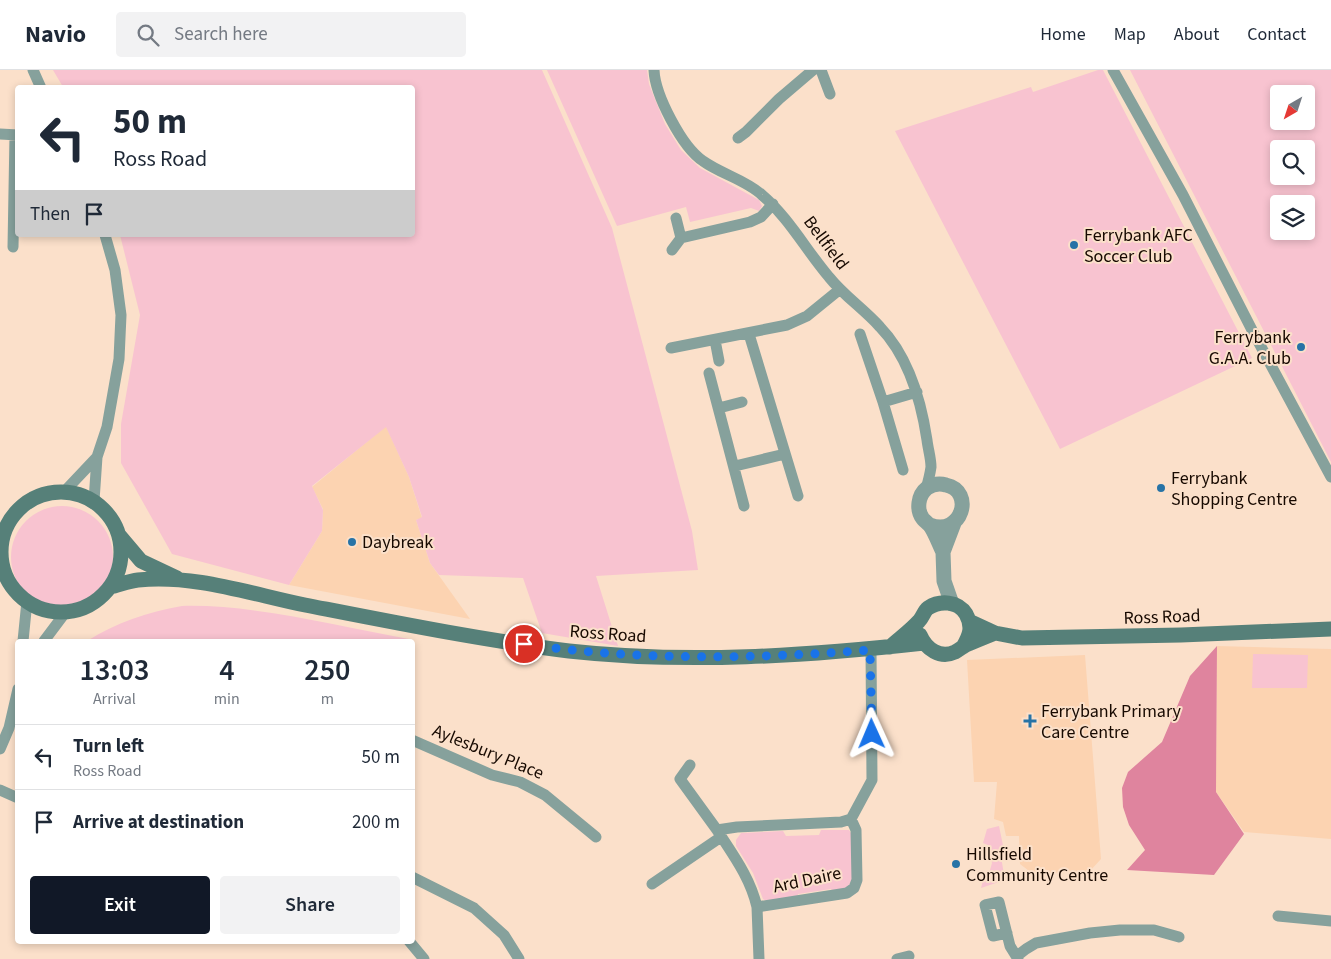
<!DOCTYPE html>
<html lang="en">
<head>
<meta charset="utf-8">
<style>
  body { margin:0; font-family:"Source Sans 3",sans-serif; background:#f2f2f3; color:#1f2937; height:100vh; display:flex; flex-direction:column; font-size:19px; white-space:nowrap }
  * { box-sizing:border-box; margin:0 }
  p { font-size:16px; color:#747a83 }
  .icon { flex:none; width:28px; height:28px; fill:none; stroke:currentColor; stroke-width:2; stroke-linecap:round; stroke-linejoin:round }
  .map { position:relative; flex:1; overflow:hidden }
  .side { position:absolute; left:15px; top:569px; width:400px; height:305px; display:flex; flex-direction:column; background:#fff; border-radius:5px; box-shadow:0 2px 8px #0003 }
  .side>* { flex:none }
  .hud { position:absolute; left:15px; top:15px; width:400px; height:152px; border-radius:5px; box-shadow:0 2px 8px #0003; background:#fff; color:#1f2937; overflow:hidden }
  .needle { width:32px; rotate:219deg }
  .buttons { position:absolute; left:1270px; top:15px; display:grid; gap:10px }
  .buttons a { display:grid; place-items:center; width:45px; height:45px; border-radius:5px; background:#fff; box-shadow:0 2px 8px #0003; font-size:25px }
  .pin { position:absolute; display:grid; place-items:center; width:42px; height:42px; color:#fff; margin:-21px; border:2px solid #fff; border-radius:50%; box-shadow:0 1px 5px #0007 }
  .me { position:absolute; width:55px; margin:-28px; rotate:359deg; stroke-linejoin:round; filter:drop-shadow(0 0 4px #0008) }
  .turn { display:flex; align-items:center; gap:18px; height:105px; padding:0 15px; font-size:22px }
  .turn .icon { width:65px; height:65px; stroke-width:2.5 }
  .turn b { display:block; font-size:35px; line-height:42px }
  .then { display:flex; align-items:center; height:48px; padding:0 15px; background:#0003; gap:10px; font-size:19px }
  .eta { display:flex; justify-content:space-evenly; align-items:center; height:85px; text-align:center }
  .eta b { font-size:30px; font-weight:600; line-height:35px }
  .action { display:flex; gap:10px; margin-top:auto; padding:10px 15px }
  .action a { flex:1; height:58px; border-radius:5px; background:#111827; color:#fff; font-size:20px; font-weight:600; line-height:58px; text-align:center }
  .action a+a { background:#f2f2f3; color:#1f2937 }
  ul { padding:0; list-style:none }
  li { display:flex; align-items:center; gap:15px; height:65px; padding:0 15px; border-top:1px solid #e0e1e3 }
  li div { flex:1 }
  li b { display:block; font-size:19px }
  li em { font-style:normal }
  header { display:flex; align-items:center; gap:30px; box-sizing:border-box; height:70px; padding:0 25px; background:#fff; border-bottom:1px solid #e0e1e3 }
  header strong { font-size:24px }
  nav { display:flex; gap:28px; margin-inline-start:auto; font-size:18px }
  .search { width:350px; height:45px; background:#f2f2f3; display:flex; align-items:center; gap:12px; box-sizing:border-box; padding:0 18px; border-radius:5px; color:#747a83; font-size:19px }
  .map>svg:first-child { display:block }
</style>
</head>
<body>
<header>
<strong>Navio</strong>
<div class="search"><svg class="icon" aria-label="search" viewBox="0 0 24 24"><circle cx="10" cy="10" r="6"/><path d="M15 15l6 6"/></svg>Search here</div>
<nav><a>Home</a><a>Map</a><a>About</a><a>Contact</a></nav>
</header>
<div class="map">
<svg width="1331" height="889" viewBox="0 0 1331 889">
  <rect width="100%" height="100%" fill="#fbe0ca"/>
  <path fill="#fcd3b1" d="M386,356L409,407L422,448L416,450L430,493L470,549L289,515L322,461L323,439L312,417Z
    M1217,576L1331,579V769L1244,762L1216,722Z
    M1085,585L1101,789L1090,801L1033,804L1020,794L1019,766H1006L1003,752L994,749L997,712H974L967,590Z"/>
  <path fill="#f8c3d0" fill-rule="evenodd" d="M53,0H542L612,158L692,461L698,500L596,506L618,576L542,563L523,508L439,505L430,493L416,450L422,447L409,407L386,357L312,416L323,440L322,461L289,515L172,484L121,393V354L140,245L120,165H412V18L63,17Z
    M547,0H647L649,14L665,54L681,80L700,98L759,130L762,136L759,141L751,138L690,152L686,137L617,156Z
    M1098,0H1103L1252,288L1060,379L895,61L1031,17L1033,22Z
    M1130,0H1331V392ZM1279,24H1306V51H1279ZM1279,79H1306V106H1279ZM1279,134H1306V161H1279Z
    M11 487a51 51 0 1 1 102 0a51 51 0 1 1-102 0Z
    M182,536C254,534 337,556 409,569L408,571H87C116,553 147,542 182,536Z
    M1253,584L1308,585L1307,618H1252Z
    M999,756L1005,785L1001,787L1005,810L981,818L984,806L988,807L992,793L988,780L990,776L983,773L987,759Z
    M821,760H849L853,766L855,802L848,818L833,822L831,819L798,824L797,829L768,832L763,829L753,803L736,776V770L741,763L783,761L786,766L819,765Z"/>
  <path fill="#df849e" d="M1217,576L1216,722L1244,764L1214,805L1127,800L1145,780L1129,755L1123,737L1122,718L1128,702L1162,672L1190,606Z"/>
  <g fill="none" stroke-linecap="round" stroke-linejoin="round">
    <path stroke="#86a19c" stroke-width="11" d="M33,0L41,18
      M654,0C655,25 682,77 703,91C721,104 746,110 762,125C789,148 806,180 829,207C844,226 864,239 880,257C909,287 921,330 927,370C928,379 931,388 931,397C930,404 928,412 926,419
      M821,0L830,24
      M1113,0L1183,125L1252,260L1331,407
      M0,64L18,65
      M738,68L746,62L779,29L813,0
      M676,148L681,168
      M681,168L750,152L761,147L773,134
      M13,177L15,65
      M672,180L681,168
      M749,264L798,426
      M860,264L883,332L917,322
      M715,270L719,291
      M671,278L787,255L807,246L839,220
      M709,303L744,436
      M883,332L903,400
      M719,338L742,332
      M735,396L785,384
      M63,423L97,387
      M94,431L97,387L107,357L119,289L121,245L115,200L105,165
      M23,571L27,531
      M44,571L65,543
      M412,670L492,705L520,712L545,725L596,767
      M0,679L9,658L18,619
      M690,695L680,709L717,760
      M0,720L18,728
      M851,749L841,752L737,757L717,760C733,785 750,807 757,837L847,823L854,818L857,810L856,760L851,749L872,710L871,580
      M412,807L474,838L504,865L519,889
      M652,814L721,767
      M757,837L759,889
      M1278,846L1331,851
      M1007,863L993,866L985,835L999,832L1010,876L1018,889
      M409,871L424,889
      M1017,886L1026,879L1036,873L1090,863L1120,860H1154L1179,867
      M897,889L909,886"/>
    <path stroke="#86a19c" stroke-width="15" d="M930,455C962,467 975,421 946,415C939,413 933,414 927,418C918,425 916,440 923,449C926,452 929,454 931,457C936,465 939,474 943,482
      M952,534L944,511L943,482L954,453"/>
    <path stroke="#568079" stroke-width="15" d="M1 482a60 60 0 1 1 120 0a60 60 0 1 1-120 0Z
      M119,465L141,491L177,508
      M110,517C119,515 129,511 138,510C193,504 251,524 305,535C392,552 481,570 569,581C686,594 807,586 924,573
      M969,551L995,563L1022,568L1181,565L1331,559
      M920,565C926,579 940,589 955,582C959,580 962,577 966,575C975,571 985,567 995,563
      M890,577C900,568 911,560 919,551C923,547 924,541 928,538C940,530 958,531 966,544C973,557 970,565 963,577"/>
  </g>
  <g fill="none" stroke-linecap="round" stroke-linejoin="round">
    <path stroke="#1a73e8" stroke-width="9" stroke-dasharray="0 16.2" d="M524,574C638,591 755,589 870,580L872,664"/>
  </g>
  <g fill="#2773a6" stroke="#fbe0ca" stroke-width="2">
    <circle cx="1074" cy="175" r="5"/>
    <circle cx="1301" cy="277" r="5"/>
    <circle cx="1161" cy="418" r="5"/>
    <circle cx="352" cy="472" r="5"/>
    <path d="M1027.5 643.5h5v5h5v5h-5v5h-5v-5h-5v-5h5z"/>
    <circle cx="956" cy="794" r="5"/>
  </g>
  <g text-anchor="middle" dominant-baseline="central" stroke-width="4" stroke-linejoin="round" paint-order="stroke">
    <g font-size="18" fill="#170900" stroke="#fbe0ca" text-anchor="start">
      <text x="1084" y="165">Ferrybank AFC<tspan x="1084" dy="21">Soccer Club</tspan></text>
      <text x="1291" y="267" text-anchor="end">Ferrybank<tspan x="1291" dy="21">G.A.A. Club</tspan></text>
      <text x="1171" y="408">Ferrybank<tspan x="1171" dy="21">Shopping Centre</tspan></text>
      <text x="362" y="472">Daybreak</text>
      <text x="1041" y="641">Ferrybank Primary<tspan x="1041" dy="21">Care Centre</tspan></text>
      <text x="966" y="784">Hillsfield<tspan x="966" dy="21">Community Centre</tspan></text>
    </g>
    <g font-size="18" fill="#170900" stroke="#fbe0ca">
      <text transform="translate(826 173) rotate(53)">Bellfield</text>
      <text transform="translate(1162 547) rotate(-2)">Ross Road</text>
      <text transform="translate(608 564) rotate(4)">Ross Road</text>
      <text transform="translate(488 682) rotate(22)">Aylesbury Place</text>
      <text transform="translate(807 810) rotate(-12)">Ard Daire</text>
    </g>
  </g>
</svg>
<div class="buttons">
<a><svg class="needle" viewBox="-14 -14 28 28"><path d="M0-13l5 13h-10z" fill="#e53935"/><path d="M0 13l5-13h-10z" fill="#747a83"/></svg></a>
<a><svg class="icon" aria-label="search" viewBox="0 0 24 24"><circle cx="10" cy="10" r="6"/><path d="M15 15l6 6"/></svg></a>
<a><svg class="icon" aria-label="layers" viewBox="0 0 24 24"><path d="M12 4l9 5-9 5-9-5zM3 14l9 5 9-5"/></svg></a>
</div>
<div class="pin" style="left:524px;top:574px;background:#d93025"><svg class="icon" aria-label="arrive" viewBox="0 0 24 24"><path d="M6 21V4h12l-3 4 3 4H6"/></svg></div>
<svg class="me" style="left:872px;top:664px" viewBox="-20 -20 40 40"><path d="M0-17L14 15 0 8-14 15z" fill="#1a73e8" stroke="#fff" stroke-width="4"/></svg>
<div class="hud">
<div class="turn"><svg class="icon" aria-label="left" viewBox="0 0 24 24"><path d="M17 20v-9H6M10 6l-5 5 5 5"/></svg><div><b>50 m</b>Ross Road</div></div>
<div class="then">Then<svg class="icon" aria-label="arrive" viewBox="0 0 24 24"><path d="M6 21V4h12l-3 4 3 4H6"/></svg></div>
</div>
<section class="side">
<div class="eta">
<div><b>13:03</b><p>Arrival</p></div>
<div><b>4</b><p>min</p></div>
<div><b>250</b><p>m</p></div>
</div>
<ul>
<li><svg class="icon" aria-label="left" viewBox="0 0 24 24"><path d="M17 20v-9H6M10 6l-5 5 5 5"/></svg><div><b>Turn left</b><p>Ross Road</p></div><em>50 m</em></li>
<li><svg class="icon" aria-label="arrive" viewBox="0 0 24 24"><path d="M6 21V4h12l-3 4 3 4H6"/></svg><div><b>Arrive at destination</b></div><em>200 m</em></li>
</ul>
<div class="action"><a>Exit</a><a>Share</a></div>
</section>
</div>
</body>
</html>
